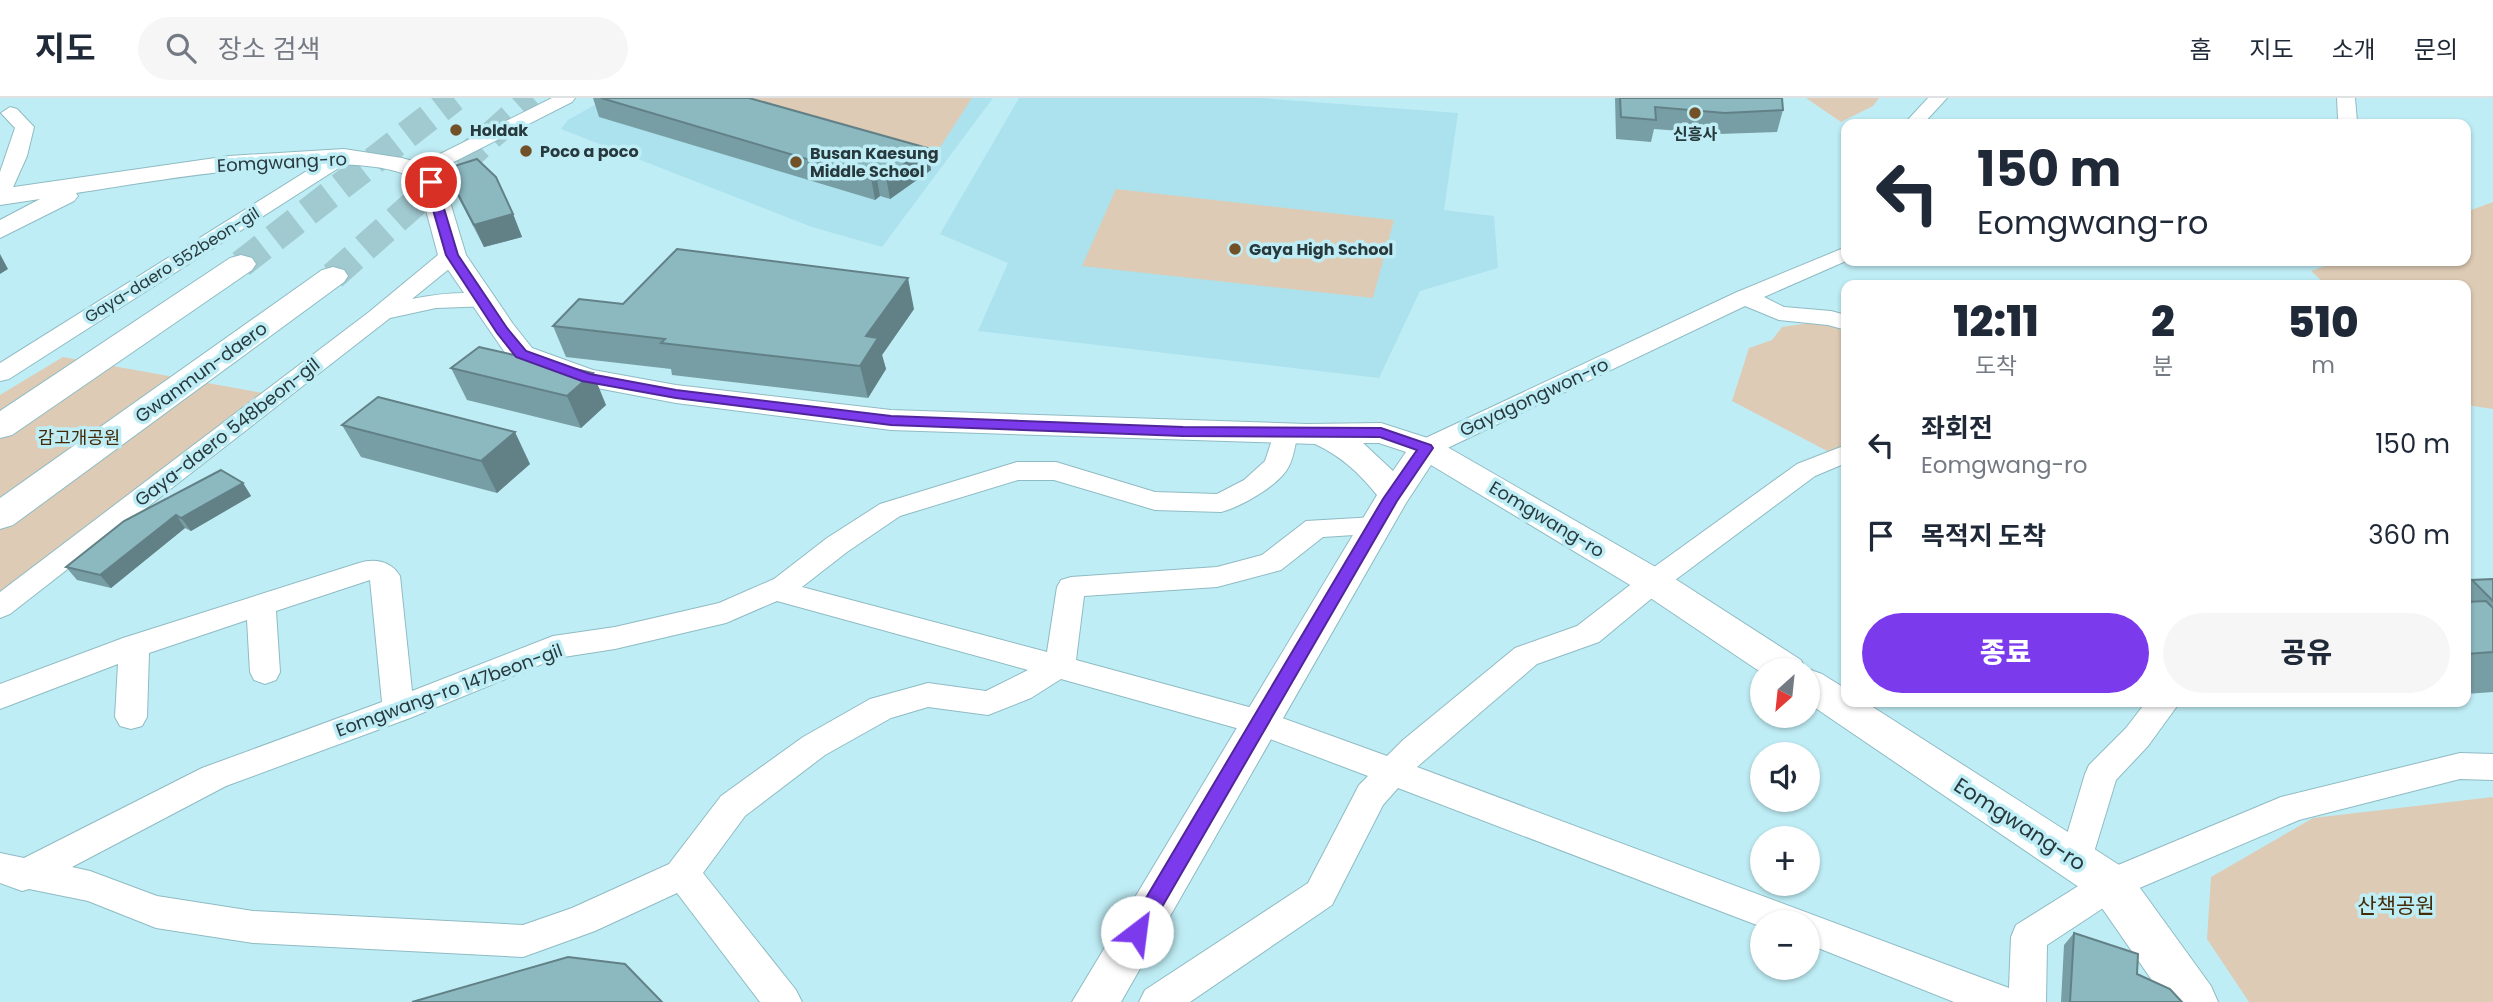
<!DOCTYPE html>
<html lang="ko">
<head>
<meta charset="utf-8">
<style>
  body { margin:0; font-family:Poppins,"Noto Sans KR",sans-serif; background:#f6f6f7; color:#1f2937; height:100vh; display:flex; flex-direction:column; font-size:26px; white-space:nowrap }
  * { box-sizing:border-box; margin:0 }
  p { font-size:23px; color:#747a83 }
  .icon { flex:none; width:38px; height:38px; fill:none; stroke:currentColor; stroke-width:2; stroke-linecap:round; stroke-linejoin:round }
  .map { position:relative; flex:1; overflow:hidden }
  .details { position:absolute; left:1841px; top:182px; width:630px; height:427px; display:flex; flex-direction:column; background:#fff; border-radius:14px; box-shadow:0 2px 5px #0004 }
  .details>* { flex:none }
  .hud { position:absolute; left:1841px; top:21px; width:630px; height:147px; border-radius:14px; box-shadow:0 2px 5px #0004; background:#fff; color:#1f2937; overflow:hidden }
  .needle { width:46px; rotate:207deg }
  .buttons { position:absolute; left:1750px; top:560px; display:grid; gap:14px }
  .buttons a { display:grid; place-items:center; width:70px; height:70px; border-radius:50%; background:#fff; box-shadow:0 2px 5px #0004; font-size:35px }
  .pin { position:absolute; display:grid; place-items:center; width:60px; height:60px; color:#fff; margin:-30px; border:4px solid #fff; border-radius:50%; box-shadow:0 2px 7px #0007 }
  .me { position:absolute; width:77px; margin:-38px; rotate:30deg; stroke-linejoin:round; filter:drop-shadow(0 0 5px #0008) }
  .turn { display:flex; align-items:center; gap:24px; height:147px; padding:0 21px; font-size:32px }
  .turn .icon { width:91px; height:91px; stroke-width:2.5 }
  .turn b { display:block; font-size:49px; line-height:60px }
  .eta { display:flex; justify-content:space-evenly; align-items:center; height:119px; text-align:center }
  .eta b { font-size:42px; font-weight:800; line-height:49px }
  .button { display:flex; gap:14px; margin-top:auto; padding:14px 21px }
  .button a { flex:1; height:80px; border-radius:42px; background:#7c3aed; color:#fff; font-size:28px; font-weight:800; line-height:80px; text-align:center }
  .button a+a { background:#f6f6f7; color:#1f2937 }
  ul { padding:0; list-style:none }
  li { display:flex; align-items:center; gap:21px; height:91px; padding:0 21px }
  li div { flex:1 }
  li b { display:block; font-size:26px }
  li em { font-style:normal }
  header { display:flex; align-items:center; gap:42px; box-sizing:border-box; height:98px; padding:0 35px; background:#fff; border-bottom:2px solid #e0e1e3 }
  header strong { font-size:33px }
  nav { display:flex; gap:38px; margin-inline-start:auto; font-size:24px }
  .search { width:490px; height:63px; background:#f6f6f7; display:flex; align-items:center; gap:18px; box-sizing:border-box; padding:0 24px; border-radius:38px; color:#747a83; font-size:26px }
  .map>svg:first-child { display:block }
</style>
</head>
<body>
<header>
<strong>지도</strong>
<div class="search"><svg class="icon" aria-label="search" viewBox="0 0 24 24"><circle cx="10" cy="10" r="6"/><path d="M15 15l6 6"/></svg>장소 검색</div>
<nav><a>홈</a><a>지도</a><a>소개</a><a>문의</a></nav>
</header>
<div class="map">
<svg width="2493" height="904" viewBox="0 0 2493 904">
  <rect width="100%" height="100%" fill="#bfedf5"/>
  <path fill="#abe2ed" d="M607,0H993L882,149L812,129L561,31L568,22Z
    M1019,0H1261L1458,15L1444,112L1494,118L1498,170L1420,193L1379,280L978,233L1008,165L940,136Z"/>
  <path fill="#decbb5" d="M729,0H972L931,63Z
    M1806,0H1879L1873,8L1841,24Z
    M1116,91L1394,122L1373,200L1082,168Z
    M2493,104V311L2466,307V187H2326L2311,173L2339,163H2466V114Z
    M1816,224L1846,229V346L1829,354L1732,303L1749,250L1772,242L1782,229Z
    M63,259L263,295L0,496V297Z
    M2493,699V904H2249L2207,841L2211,779L2313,720Z"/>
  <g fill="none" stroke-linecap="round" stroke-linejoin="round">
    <path stroke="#a1c9d0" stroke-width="28" stroke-dasharray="28 14" stroke-linecap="butt" d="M241,166L454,0
      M333,178L533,0"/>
    <g stroke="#8fbbc3" stroke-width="2">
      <path id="minor" d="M552,0H575L572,4L428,77H414L411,73L414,69Z
        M1928,0H1947L1923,26H1904Z
        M2337,0H2355L2357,23L2355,26H2335L2338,21Z
        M10,9L17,11L34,29L27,58L10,96L7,100L0,102V74L15,30L1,15Z
        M344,52L354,58L351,62L9,281L0,283V265L337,54Z
        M1846,149V163L1764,199L1784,209L1831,213L1846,217V232L1828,227L1779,222L1745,208L1435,356L1426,358L1417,356L1413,350L1417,344L1737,194Z
        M452,150L460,152L463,157L460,162L412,201C437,196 466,192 491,198L494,203L491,208L436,210L390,220L10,516L0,520V494L369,214L444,152Z
        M1285,328L1294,330L1298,336C1295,346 1294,359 1289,368C1280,387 1241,409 1221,414L1155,412L1054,382H1018L900,418L847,454L802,489L1047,554L1057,489L1061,482L1071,479L1217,469L1262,457L1306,423L1375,419L1385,421L1389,428L1385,435L1323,439L1281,472L1217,489L1084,498L1076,562L1260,612L1387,658L1403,642L1515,550L1577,528L1643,477L1797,366L1846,347V365L1815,378L1663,491L1599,544L1537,566L1417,669L2009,890L2011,839L2016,827L2099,775L2281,699L2460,655L2493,656V682L2460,681L2299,722L2123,797L2047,847L2046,904H1954L1808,846V824H1762V829L1398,690L1383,707L1332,807L1190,904H1139L1145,892L1308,785L1359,687L1368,678L1254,635L1061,581L1031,600L988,617L928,609L891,620L825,657L745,718L703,775L796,892L802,904H760L677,795L595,833L523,859L253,845L156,830L88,803L29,791L22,793L0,785V755L24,760L202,670L382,604L370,482L276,513L280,574L276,582L265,586L254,582L250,574L247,522L149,555L147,619L142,628L131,631L120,628L115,619L118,566L0,611V586L123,540L359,465C375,460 391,463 400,478L412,593L553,538L615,529L719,505L774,481L827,440L880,406L1017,364H1056L1155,394L1217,396L1244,382L1265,363L1276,330ZM777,503L1028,572L986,593L928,585L870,601L803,639L721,698L669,766L572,810L523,827L253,813L157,798L90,773L72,769L226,688L410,620L557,560L615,551L726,525Z
        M2146,604H2180L2148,648L2116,682L2088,774L2076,778L2064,774L2059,763L2085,676L2089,667L2126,630Z"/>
    </g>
    <g stroke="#8fbbc3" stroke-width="2">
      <path id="major" d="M344,51L402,60L430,68L444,84L466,157L513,226L532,250L593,272L676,287L891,312L1307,326L1381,325L1437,343L1666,475L1801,562L1806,572L1808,571L1822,576L1846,591V604H1865L2127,772L2211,888L2218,904H2167L2095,800L1808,605V572H1762V575L1640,493L1431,367L1406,405L1121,904H1072L1377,397C1359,375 1341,358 1315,346L891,332L676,305L576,286L510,262L438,157L419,86C379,41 137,86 76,95L78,98L74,103L0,140V122L40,101L0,107V91L229,58ZM1363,345H1379L1406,354L1393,373Z"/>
    </g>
    <g stroke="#8fbbc3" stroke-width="2">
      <path id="highway" d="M241,157L252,160L256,166L252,172L12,337L0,340V313L230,160Z
        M333,169L344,172L348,178L344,184L13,427L0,431V400L322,172Z"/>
    </g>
    <use href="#minor" fill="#fff" fill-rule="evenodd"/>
    <use href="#major" fill="#fff" fill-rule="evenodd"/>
    <use href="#highway" fill="#fff" fill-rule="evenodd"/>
  </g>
  <path fill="#789ea5" d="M593,0H749L927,50L931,72L890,101L880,98L875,102L599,19Z
    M1615,0H1782L1783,12L1777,34L1719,36L1654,31L1651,44L1616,41Z
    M445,71L513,116L522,139L484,149L455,93Z
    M623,206L914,211L882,257L886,271L868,300L672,277L671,271L566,259L553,228Z
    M451,270L606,307L581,330L467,302Z
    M342,327L530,366L497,395L361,359Z
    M243,385L251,398L191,433L185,430L111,490L77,482L66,469Z
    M2493,481V594L2466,596V489L2472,482Z
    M2074,835L2137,876L2182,904H2061L2064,847Z"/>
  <path fill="#628186" d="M927,50L931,72L890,101L886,79Z
    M876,76L880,98L875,102L871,80Z
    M513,116L522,139L484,149L474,127Z
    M0,156L8,171L0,176Z
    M908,180L914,211L882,257L886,271L868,300L860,268L866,238Z
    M593,275L606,307L581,330L567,298Z
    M515,334L530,366L497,395L481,363Z
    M243,385L251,398L191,433L181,420Z
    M176,417L185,430L111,490L100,477Z"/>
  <path fill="#8cb8c0" stroke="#628186" stroke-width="2" d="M601,0H749L927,50L886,79L876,76L871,80Z
    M1620,0H1782L1783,12L1725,15L1655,9L1656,22L1621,19Z
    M477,61L496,79L513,116L474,127L445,71Z
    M677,151L908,180L866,238L878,240L860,268L661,245L665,241L553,228L579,201L623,206Z
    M479,249L593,275L567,298L451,270Z
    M378,299L515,334L481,363L342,327Z
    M221,372L243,385L181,420L176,417L100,477L66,469L124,423Z
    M2493,481V503L2472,482Z
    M2486,503L2493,510V554L2466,556V504Z
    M2074,835L2138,856L2137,876L2170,891L2182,904H2070Z
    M568,859L625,866L662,904H412Z"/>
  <path fill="#7c3aed" stroke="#51269a" stroke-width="2" d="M431,80L436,84L458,157L507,230L526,253L590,276L676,292L891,318L1183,329L1381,330L1431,347L1433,350L1397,403L1144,840L1137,843L1130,840L1127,834L1130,827L1383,401L1417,352L1380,339L1183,338L891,327L676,300L582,283L516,259L497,235L446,157L425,84Z"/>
  <g fill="#725128" stroke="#bfedf5" stroke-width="2.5">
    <circle cx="1695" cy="15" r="7"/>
    <circle cx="456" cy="32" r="7"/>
    <circle cx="526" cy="53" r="7"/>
    <circle cx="796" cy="64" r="7"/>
    <circle cx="1235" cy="151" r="7"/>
  </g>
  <g text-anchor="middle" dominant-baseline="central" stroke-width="7" stroke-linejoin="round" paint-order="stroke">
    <g font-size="16" font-weight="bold" fill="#27393d" stroke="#bfedf5" text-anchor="start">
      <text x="470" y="32">Holdak</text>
      <text x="1695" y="36" text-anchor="middle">신흥사</text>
      <text x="540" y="53">Poco a poco</text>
      <text x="810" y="55">Busan Kaesung<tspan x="810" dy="18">Middle School</tspan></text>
      <text x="1249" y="151">Gaya High School</text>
    </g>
    <g font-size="16" fill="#27393d" stroke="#bfedf5">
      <text transform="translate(172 167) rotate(-32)">Gaya-daero 552beon-gil</text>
    </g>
    <g font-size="18" fill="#27393d" stroke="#bfedf5">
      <text transform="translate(282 64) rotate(-3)">Eomgwang-ro</text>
      <text transform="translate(201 274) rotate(-36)">Gwanmun-daero</text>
      <text transform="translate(1534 299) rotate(-25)">Gayagongwon-ro</text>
      <text transform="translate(227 334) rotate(-38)">Gaya-daero 548beon-gil</text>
      <text transform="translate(1547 421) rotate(31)">Eomgwang-ro</text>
      <text transform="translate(449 592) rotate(-20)">Eomgwang-ro 147beon-gil</text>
    </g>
    <g font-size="18" fill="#442b08" stroke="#bfedf5">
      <text x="79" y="339">감고개공원</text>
    </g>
    <g font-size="21" fill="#27393d" stroke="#bfedf5">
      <text transform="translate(2020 726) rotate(33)">Eomgwang-ro</text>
    </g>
    <g font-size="21" fill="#442b08" stroke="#bfedf5">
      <text x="2396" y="807">산책공원</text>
    </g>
  </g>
</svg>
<div class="buttons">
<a><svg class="needle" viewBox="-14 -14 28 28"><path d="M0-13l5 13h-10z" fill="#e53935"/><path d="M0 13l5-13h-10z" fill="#747a83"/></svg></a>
<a><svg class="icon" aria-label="sound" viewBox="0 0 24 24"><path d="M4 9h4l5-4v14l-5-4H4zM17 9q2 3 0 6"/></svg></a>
<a>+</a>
<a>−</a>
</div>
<div class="pin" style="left:431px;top:84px;background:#d93025"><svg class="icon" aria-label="arrive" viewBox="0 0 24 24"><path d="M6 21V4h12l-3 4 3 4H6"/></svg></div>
<svg class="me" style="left:1137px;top:834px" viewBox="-20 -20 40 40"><circle r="19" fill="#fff"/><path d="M0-13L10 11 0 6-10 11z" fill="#7c3aed"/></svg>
<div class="hud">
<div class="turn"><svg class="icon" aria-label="left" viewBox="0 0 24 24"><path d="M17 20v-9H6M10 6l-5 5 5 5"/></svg><div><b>150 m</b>Eomgwang-ro</div></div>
</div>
<section class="details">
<div class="eta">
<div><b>12:11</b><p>도착</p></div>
<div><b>2</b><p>분</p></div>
<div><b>510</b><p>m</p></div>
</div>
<ul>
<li><svg class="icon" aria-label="left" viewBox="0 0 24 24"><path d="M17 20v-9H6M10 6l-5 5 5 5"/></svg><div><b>좌회전</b><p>Eomgwang-ro</p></div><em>150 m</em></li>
<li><svg class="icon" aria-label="arrive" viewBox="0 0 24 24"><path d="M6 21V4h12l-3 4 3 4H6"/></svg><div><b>목적지 도착</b></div><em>360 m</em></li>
</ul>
<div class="button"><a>종료</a><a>공유</a></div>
</section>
</div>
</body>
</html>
